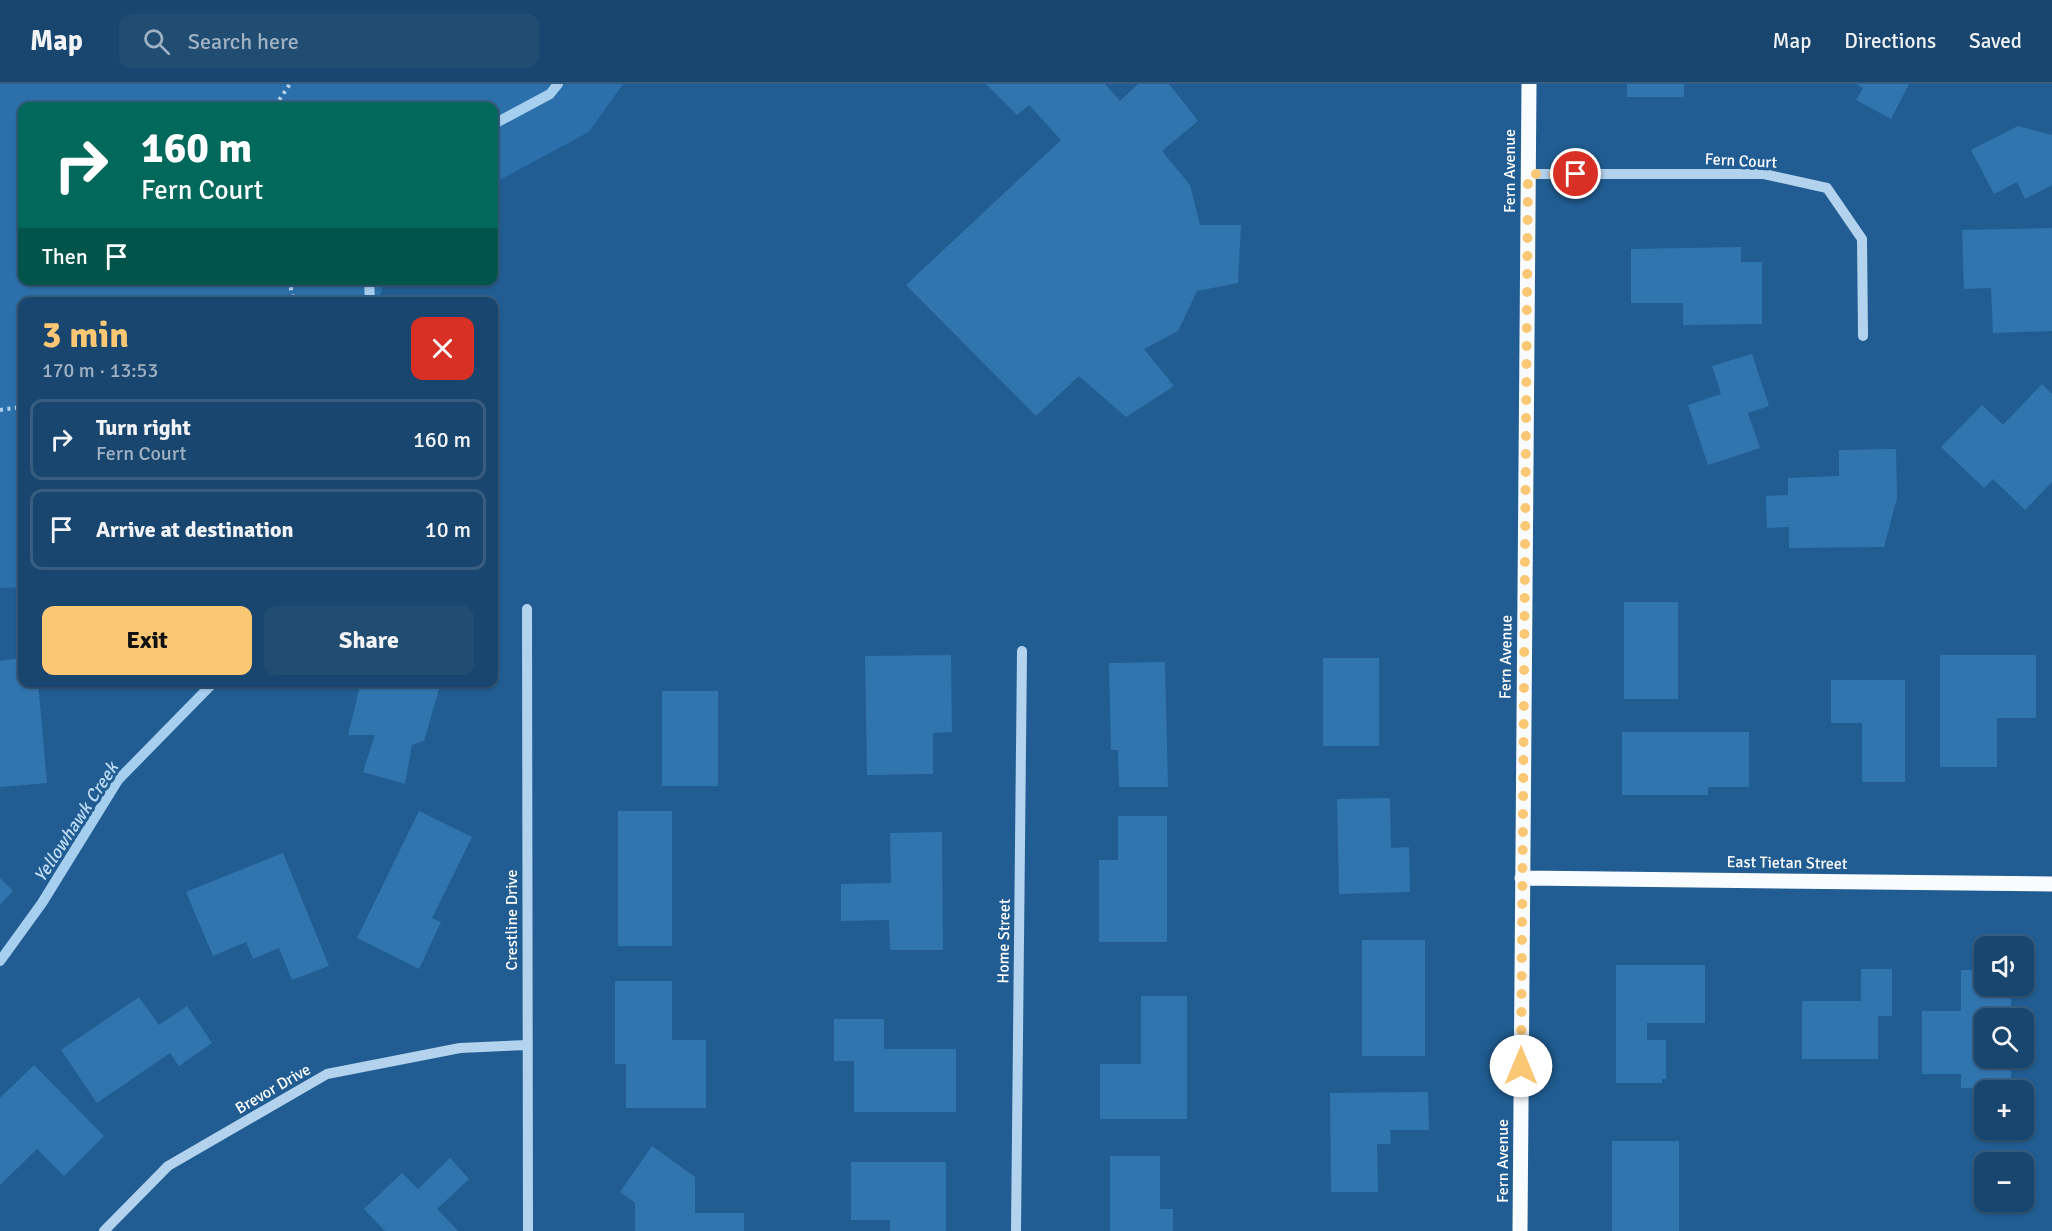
<!DOCTYPE html>
<html lang="en">
<head>
<meta charset="utf-8">
<style>
  body { margin:0; font-family:Signika,sans-serif; background:#224d73; color:#f1f3f6; height:100vh; display:flex; flex-direction:column; font-size:22px; white-space:nowrap }
  * { box-sizing:border-box; margin:0 }
  p { font-size:20px; color:#9fb1c2 }
  .icon { flex:none; width:33px; height:33px; fill:none; stroke:currentColor; stroke-width:2; stroke-linecap:round; stroke-linejoin:round }
  .map { position:relative; flex:1; overflow:hidden }
  .panel { position:absolute; left:18px; top:213px; width:480px; height:390px; display:flex; flex-direction:column; background:#19466e; border-radius:12px; box-shadow:0 2px 4px #0004,0 0 0 2px #375e81 }
  .panel>* { flex:none }
  .hud { position:absolute; left:18px; top:18px; width:480px; height:183px; border-radius:12px; box-shadow:0 2px 4px #0004,0 0 0 2px #375e81; background:#00695c; color:#fff; overflow:hidden }
  .buttons { position:absolute; left:1974px; top:852px; display:grid; gap:12px }
  .buttons a { display:grid; place-items:center; width:60px; height:60px; border-radius:12px; background:#19466e; box-shadow:0 2px 4px #0004,0 0 0 2px #375e81; font-size:30px }
  .pin { position:absolute; display:grid; place-items:center; width:51px; height:51px; color:#fff; margin:-26px; border:3px solid #fff; border-radius:50%; box-shadow:0 2px 6px #0007 }
  .me { position:absolute; width:66px; margin:-33px; rotate:0deg; stroke-linejoin:round; filter:drop-shadow(0 0 4px #0008) }
  .turn { display:flex; align-items:center; gap:21px; height:126px; padding:0 24px; font-size:27px }
  .turn .icon { width:78px; height:78px; stroke-width:2.5 }
  .turn b { display:block; font-size:42px; line-height:51px }
  .then { display:flex; align-items:center; height:57px; padding:0 24px; background:#0003; gap:12px; font-size:22px }
  .round { display:grid; place-items:center; flex:none; width:63px; height:63px; border-radius:12px; background:#224d73 }
  .summary { display:flex; align-items:center; justify-content:space-between; height:102px; padding:0 24px }
  h1 { font-size:36px; font-weight:800; line-height:45px; color:#fac774 }
  .primary-button { display:flex; gap:12px; margin-top:auto; padding:12px 24px }
  .primary-button a { flex:1; height:69px; border-radius:12px; background:#fac774; color:#111; font-size:24px; font-weight:800; line-height:69px; text-align:center }
  .primary-button a+a { background:#224d73; color:#f1f3f6 }
  ul { padding:0; list-style:none }
  li { display:flex; align-items:center; gap:18px; height:81px; margin:0 12px 9px; padding:0 12px; border:3px solid #375e81; border-radius:12px }
  li div { flex:1 }
  li b { display:block; font-size:22px }
  li em { font-style:normal }
  header { display:flex; align-items:center; gap:36px; box-sizing:border-box; height:84px; padding:0 30px; background:#19466e; border-bottom:2px solid #375e81 }
  header strong { font-size:28px }
  nav { display:flex; gap:33px; margin-inline-start:auto; font-size:21px }
  .search { width:420px; height:54px; background:#224d73; display:flex; align-items:center; gap:15px; box-sizing:border-box; padding:0 21px; border-radius:12px; color:#9fb1c2; font-size:22px }
  .map>svg:first-child { display:block }
</style>
</head>
<body>
<header>
<strong>Map</strong>
<div class="search"><svg class="icon" aria-label="search" viewBox="0 0 24 24"><circle cx="10" cy="10" r="6"/><path d="M15 15l6 6"/></svg>Search here</div>
<nav><a>Map</a><a>Directions</a><a>Saved</a></nav>
</header>
<div class="map">
<svg width="2052" height="1147" viewBox="0 0 2052 1147">
  <rect width="100%" height="100%" fill="#215d92"/>
  <path fill="#2b70aa" d="M0,0H623L589,48L494,99V22H22V196L384,197L379,217L22,218V503L0,504Z"/>
  <g fill="none" stroke-linecap="round" stroke-linejoin="round">
    <path stroke="#a6ceee" stroke-width="10" d="M494,40L550,10L558,0
      M369,196L370,218
      M0,877L42,819L118,696L214,598"/>
  </g>
  <path fill="#3175af" d="M986,0H1105L1120,17L1138,0H1169L1198,37L1162,67L1190,101L1200,141H1241L1238,199L1197,207L1178,247L1144,265L1174,302L1126,333L1079,292L1036,332L906,201L1061,56L1029,21L1017,31Z
    M1627,0H1684V13H1627Z
    M1856,0H1909L1891,35L1856,16L1863,4Z
    M2018,42L2052,51V101L2025,115L2017,98L1994,110L1971,66Z
    M2052,144V247L1993,249L1991,204L1964,205L1962,146Z
    M1741,163V178H1762V240L1683,241V219H1631V165Z
    M1752,270L1769,322L1748,329L1760,364L1708,381L1688,321L1721,310L1712,282Z
    M2042,300L2052,310V398L2025,426L1993,395L1984,404L1941,363L1982,321L2003,341Z
    M1896,365L1897,414L1884,463L1789,464V443L1767,444L1766,412L1788,411V394L1839,392V366Z
    M1624,518H1678V615H1624Z
    M951,571L952,648L933,649V690L867,691L865,572Z
    M1940,571H2036V634H1997V683H1940Z
    M22,574V598H38L47,699L0,703V577Z
    M1323,574H1379V662H1323Z
    M1165,578L1168,703H1119L1118,666H1111L1109,579Z
    M1831,596H1905V698H1862V639H1831Z
    M361,598H441L424,657L412,661L405,700L363,688L375,651H348Z
    M662,607H718V702H662Z
    M1622,648H1749V703H1708V711H1622Z
    M1390,714L1391,764L1409,763L1410,808L1339,810L1337,715Z
    M419,727L472,753L432,834L441,838L419,885L357,854Z
    M618,727H672V862H618Z
    M1118,732H1167V858H1099V776H1118Z
    M942,748L943,866H890L889,836L841,837V800L891,799L890,749Z
    M283,769L329,882L292,896L279,864L253,875L246,858L213,872L186,808Z
    M0,794L13,807L0,821Z
    M1362,856H1425V972H1362Z
    M1616,881H1705V939H1647V956H1666V995H1662V999H1616Z
    M1861,885H1892V932H1878V975H1802V917H1861Z
    M1961,886H1984V902H2011V934H1984V974H2011V1004H1961V990H1922V927H1961Z
    M615,897H672V956H706V1024H626V980H615Z
    M1141,912H1187V1035H1100V980H1141Z
    M139,913L159,941L187,922L212,959L179,982L170,969L97,1019L61,966Z
    M834,935H884V965H956V1028H854V977H834Z
    M34,981L104,1052L64,1092L37,1065L0,1101V1014Z
    M1428,1008L1429,1046H1390L1391,1060H1377L1378,1108H1331L1330,1009Z
    M1612,1057H1679V1147H1612Z
    M652,1062L695,1093V1129H744V1147H635V1119L620,1108Z
    M1110,1072H1160V1125H1173V1147H1110Z
    M450,1074L469,1095L437,1125L458,1147H385L364,1125L402,1089L418,1105Z
    M851,1078H946V1147H890V1136H851Z"/>
  <g fill="none" stroke-linecap="round" stroke-linejoin="round">
    <path stroke="#b3d2ed" stroke-width="4" stroke-dasharray="3 4.5" stroke-linecap="butt" d="M275,22L290,0
      M289,196L294,218
      M0,326L22,323"/>
    <path stroke="#b3d2ed" stroke-width="10" d="M1529,90H1764L1827,104L1862,155L1863,252
      M527,525L528,1147
      M104,1147L168,1082L327,990L460,964L527,961
      M1016,1147L1022,567"/>
    <path stroke="#f9fcff" stroke-width="15" d="M1522,794L2052,800
      M1520,1147L1529,0"/>
  </g>
  <g fill="none" stroke-linecap="round" stroke-linejoin="round">
    <path stroke="#fac774" stroke-width="10" stroke-dasharray="0 18" d="M1521,982L1528,90H1576"/>
  </g>
  <g text-anchor="middle" dominant-baseline="central" stroke-width="6" stroke-linejoin="round" paint-order="stroke">
    <g font-size="16" fill="#fff" stroke="#215d92">
      <text transform="translate(1741 77) rotate(3)">Fern Court</text>
      <text transform="translate(1510 87) rotate(-90)">Fern Avenue</text>
      <text transform="translate(1506 573) rotate(-89)">Fern Avenue</text>
      <text transform="translate(1787 779) rotate(1)">East Tietan Street</text>
      <text transform="translate(512 836) rotate(-90)">Crestline Drive</text>
      <text transform="translate(1004 857) rotate(-89)">Home Street</text>
      <text transform="translate(273 1005) rotate(-30)">Brevor Drive</text>
      <text transform="translate(1503 1077) rotate(-90)">Fern Avenue</text>
    </g>
    <g font-size="18" font-style="italic" fill="#bfdcf4" stroke="#215d92">
      <text transform="translate(76 738) rotate(-57)">Yellowhawk Creek</text>
    </g>
  </g>
</svg>
<div class="buttons">
<a><svg class="icon" aria-label="sound" viewBox="0 0 24 24"><path d="M4 9h4l5-4v14l-5-4H4zM17 9q2 3 0 6"/></svg></a>
<a><svg class="icon" aria-label="search" viewBox="0 0 24 24"><circle cx="10" cy="10" r="6"/><path d="M15 15l6 6"/></svg></a>
<a>+</a>
<a>−</a>
</div>
<div class="pin" style="left:1576px;top:90px;background:#d93025"><svg class="icon" aria-label="arrive" viewBox="0 0 24 24"><path d="M6 21V4h12l-3 4 3 4H6"/></svg></div>
<svg class="me" style="left:1521px;top:982px" viewBox="-20 -20 40 40"><circle r="19" fill="#fff"/><path d="M0-13L10 11 0 6-10 11z" fill="#fac774"/></svg>
<div class="hud">
<div class="turn"><svg class="icon" aria-label="right" viewBox="0 0 24 24"><path d="M7 20v-9h11M14 6l5 5-5 5"/></svg><div><b>160 m</b>Fern Court</div></div>
<div class="then">Then<svg class="icon" aria-label="arrive" viewBox="0 0 24 24"><path d="M6 21V4h12l-3 4 3 4H6"/></svg></div>
</div>
<section class="panel">
<div class="summary"><div><h1>3 min</h1><p>170 m · 13:53</p></div><a class="round" style="background:#d93025;color:#fff"><svg class="icon" aria-label="close" viewBox="0 0 24 24"><path d="M6 6l12 12M18 6L6 18"/></svg></a></div>
<ul>
<li><svg class="icon" aria-label="right" viewBox="0 0 24 24"><path d="M7 20v-9h11M14 6l5 5-5 5"/></svg><div><b>Turn right</b><p>Fern Court</p></div><em>160 m</em></li>
<li><svg class="icon" aria-label="arrive" viewBox="0 0 24 24"><path d="M6 21V4h12l-3 4 3 4H6"/></svg><div><b>Arrive at destination</b></div><em>10 m</em></li>
</ul>
<div class="primary-button"><a>Exit</a><a>Share</a></div>
</section>
</div>
</body>
</html>
